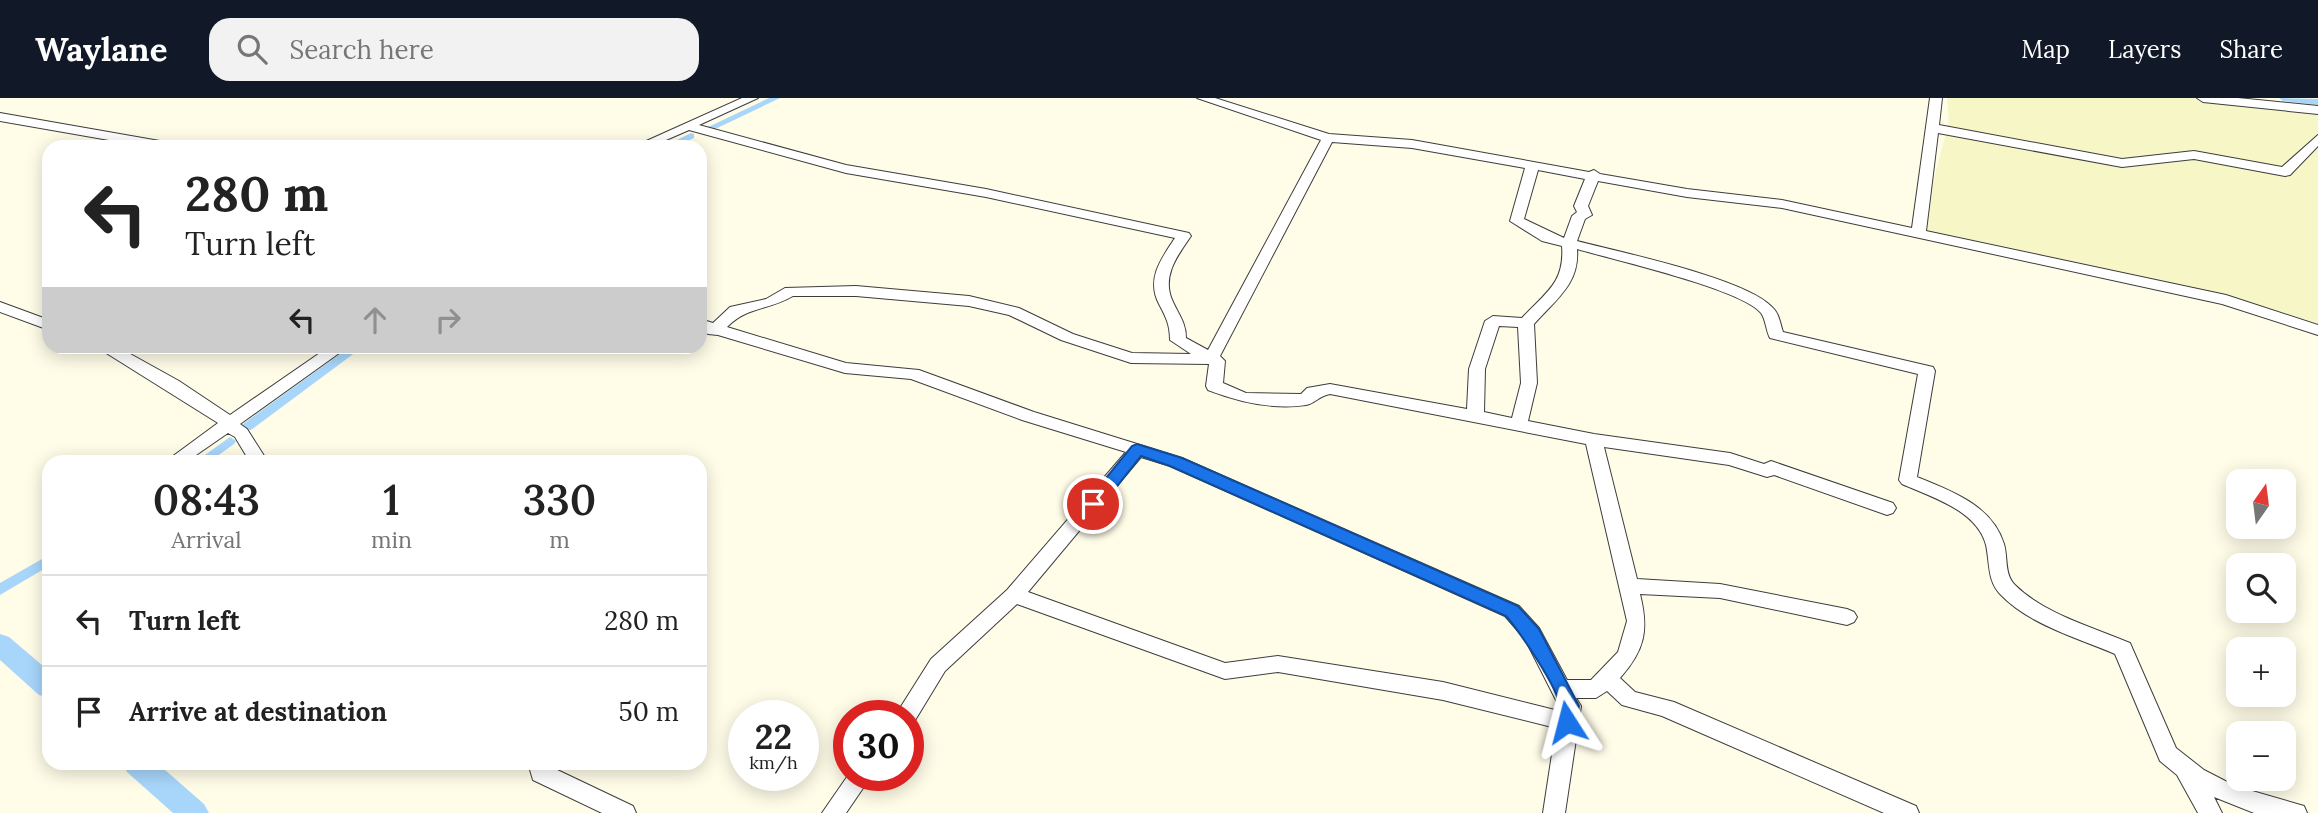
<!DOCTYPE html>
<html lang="en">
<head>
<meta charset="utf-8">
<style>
  body { margin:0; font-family:Lora,serif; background:#f2f2f2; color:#222; height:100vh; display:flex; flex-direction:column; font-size:26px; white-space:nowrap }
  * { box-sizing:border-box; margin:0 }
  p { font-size:23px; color:#767676 }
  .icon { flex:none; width:38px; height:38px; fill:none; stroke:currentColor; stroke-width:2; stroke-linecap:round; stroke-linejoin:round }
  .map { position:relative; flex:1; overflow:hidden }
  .panel { position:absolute; left:42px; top:357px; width:665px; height:315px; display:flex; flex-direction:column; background:#fff; border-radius:21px; box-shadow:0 4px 18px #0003 }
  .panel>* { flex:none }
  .guide { position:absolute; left:42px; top:42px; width:665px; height:214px; border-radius:21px; box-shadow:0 4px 18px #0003; background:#fff; color:#222; overflow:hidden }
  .needle { width:46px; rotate:14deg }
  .tools { position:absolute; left:2226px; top:371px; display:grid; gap:14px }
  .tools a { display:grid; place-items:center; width:70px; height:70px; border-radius:14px; background:#fff; box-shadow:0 4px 18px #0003; font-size:35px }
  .speed { position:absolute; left:728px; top:602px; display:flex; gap:14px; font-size:35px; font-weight:700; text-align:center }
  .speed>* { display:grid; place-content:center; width:91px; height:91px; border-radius:50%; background:#fff; box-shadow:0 4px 18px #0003; line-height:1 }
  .speed small { font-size:18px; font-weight:400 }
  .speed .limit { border:10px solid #d22; background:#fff; color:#111 }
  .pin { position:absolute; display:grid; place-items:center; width:60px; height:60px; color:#fff; margin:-30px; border:4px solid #fff; border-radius:50%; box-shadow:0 2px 7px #0007 }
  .me { position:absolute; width:77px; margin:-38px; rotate:351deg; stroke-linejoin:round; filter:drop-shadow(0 0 5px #0008) }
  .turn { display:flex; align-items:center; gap:24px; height:147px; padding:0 28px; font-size:32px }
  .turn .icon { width:91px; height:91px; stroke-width:2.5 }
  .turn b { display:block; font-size:49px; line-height:60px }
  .lanes { display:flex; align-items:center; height:66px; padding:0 28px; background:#0003; justify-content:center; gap:35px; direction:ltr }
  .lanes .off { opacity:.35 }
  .eta { display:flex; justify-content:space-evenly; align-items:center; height:119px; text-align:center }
  .eta b { font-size:42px; font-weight:600; line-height:49px }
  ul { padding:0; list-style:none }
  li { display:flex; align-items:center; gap:21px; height:91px; padding:0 28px; border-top:2px solid #e0e0e0 }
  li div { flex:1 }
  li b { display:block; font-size:26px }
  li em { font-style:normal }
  header { display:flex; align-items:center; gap:42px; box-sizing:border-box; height:98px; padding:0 35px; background:#111827; color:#fff }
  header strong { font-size:33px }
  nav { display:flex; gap:38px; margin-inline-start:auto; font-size:24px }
  .search { width:490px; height:63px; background:#f2f2f2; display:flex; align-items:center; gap:18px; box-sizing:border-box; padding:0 24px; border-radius:21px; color:#767676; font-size:26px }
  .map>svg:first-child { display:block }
</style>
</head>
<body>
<header>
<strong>Waylane</strong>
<div class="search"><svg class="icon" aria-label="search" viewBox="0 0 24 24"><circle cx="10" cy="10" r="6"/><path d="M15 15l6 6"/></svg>Search here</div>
<nav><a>Map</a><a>Layers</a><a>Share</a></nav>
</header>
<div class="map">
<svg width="2318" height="715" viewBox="0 0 2318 715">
  <rect width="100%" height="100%" fill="#fffce8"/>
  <path fill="#f7f6c6" d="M1947,0H2194L2318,13V226L2289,216L1920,133L1949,24Z"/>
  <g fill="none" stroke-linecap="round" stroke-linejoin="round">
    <path fill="#a8d6fb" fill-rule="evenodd" d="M769,0H780L711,33L704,31Z
      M2279,0L2318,1V7L2283,3Z
      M691,35L694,36V40L675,49H663Z
      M351,248H364L251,332H243L241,329L243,326Z
      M230,339L236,343L234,346L209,364H195Z
      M49,457V468L0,497V485Z"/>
    <path fill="#a8d6fb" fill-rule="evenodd" d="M0,536L9,539L49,573V600L39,597L0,562Z
      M123,665H157L204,706L209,715H173L127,674Z"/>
    <g stroke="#3d3d3d" stroke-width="2">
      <path id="minor" d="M742,0H758L699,27L846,67L986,91L1189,135L1191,138C1177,158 1161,179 1173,204C1179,217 1186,225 1186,240L1208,252L1321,42L1197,0H1215L1329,36L1412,42L1589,74L1594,72L1600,76L1687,91L1782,102L1912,130L1930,0H1942L1939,27L2122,61L2194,53L2282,69L2318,37V48L2290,77L2285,78L2194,61L2122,69L1938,35L1926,133L2226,197L2318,227V237L2222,206L1782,110L1687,99L1598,83L1588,108L1592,117L1585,121L1577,143C1619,154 1745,180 1772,209C1779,215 1780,225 1783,234L1933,269L1935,273L1917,379C1951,393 1992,407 2004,446C2008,459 2004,476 2015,487C2044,516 2093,529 2130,545L2176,650L2204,672L2235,688L2304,708L2307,715H2254L2214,699L2222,715H2198L2177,677L2160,663L2115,556C2078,540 2030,527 2001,497C1987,483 1990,465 1986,447C1977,412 1931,399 1902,386L1899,382L1918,276L1770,240C1766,233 1766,222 1761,215C1742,191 1611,161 1577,151C1580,186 1555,202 1534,226L1537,285L1528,323L1594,336L1730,355L1764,366L1771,363L1893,405L1896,410L1893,415L1887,417L1774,377L1767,379L1729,367L1604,349L1637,481L1720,486L1847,511L1854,514L1857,519L1854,524L1847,527L1720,500L1640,496C1649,532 1645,552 1620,580L1635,594L1674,604L1916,708L1919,715H1884L1662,618L1622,607L1607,593L1596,600H1576L1581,608L1565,715H1543L1556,630L1443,602L1278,574L1225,581L1017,506L945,573L914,624L908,626V618H895L931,561L1007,492L1126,354L1022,322L911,281L845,275L718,237L708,236L700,231V221L713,225L730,209L766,201L785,190L856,188L969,198L1019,210L1073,236L1132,255L1191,256L1170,242C1170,227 1166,219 1159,206C1146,181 1161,161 1175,140L986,99L846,75L689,32L650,49H633ZM1332,44L1412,50L1525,70L1510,123L1542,143L1562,148C1565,185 1545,195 1522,220L1493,218L1485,223L1469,271L1467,311L1330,286L1307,290L1301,296L1246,295L1223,285L1225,263L1220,258ZM1538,72L1585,81L1574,108L1577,114L1572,118L1564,140L1524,121ZM793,198H856L969,208L1009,217L1061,242L1131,265L1209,266L1206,288L1208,292C1239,304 1272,312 1306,307C1314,306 1319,298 1330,296L1586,346L1627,523L1618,554L1591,582H1567L1539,530L1519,508L1182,360L1034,314L919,272L846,265L727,229C748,208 767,213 793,198ZM1499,228L1518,229L1521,285L1512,320L1484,314L1485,271ZM1141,359L1170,368L1505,518L1525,541L1559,608V613L1443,584L1278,558L1225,565L1028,494Z
        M2197,0H2238L2318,8V16L2203,4Z
        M0,15L171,45L177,49H149L0,23Z
        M0,204L49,222V232L0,214Z
        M95,248H116L179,283L230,317L330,248H349L240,326L247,331L268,364H250L235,339L228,335L186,364H165L218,325Z
        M528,665H550L551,669L633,708L636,715H602L533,682Z
        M849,676L872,677L846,715H822Z"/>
    </g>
    <use href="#minor" fill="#fff" fill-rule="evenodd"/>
  </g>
  <path fill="#1a73e8" stroke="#114b97" stroke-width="2" d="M1137,346L1182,360L1518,508L1539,531L1579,608L1574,630H1560C1556,621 1561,617 1560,609C1558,589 1519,533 1506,518L1170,368L1141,358L1099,411H1088V402L1132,348Z"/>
</svg>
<div class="tools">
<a><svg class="needle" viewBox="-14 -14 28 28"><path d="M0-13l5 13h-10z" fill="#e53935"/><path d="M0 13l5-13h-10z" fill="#767676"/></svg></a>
<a><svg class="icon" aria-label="search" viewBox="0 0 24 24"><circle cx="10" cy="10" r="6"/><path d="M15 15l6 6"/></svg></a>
<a>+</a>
<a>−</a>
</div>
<div class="speed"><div>22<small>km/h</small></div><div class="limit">30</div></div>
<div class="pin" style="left:1093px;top:406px;background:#d93025"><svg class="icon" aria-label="arrive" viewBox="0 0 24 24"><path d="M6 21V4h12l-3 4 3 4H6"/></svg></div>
<svg class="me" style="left:1567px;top:624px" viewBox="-20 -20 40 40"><path d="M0-17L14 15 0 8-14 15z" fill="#1a73e8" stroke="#fff" stroke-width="4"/></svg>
<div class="guide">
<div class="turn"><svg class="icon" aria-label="left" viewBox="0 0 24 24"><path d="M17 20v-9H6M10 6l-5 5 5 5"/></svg><div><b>280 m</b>Turn left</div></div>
<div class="lanes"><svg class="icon" aria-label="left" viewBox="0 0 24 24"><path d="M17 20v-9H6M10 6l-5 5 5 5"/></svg><svg class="icon off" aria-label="ahead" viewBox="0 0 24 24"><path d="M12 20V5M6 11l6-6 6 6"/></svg><svg class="icon off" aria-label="right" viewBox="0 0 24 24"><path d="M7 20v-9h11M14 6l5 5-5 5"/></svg></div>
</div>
<section class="panel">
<div class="eta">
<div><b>08:43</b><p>Arrival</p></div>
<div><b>1</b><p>min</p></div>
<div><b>330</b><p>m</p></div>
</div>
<ul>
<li><svg class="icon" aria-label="left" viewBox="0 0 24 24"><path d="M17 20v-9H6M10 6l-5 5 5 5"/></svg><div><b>Turn left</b></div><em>280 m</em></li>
<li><svg class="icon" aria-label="arrive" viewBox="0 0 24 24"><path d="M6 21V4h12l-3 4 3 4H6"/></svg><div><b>Arrive at destination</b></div><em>50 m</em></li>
</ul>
</section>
</div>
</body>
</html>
